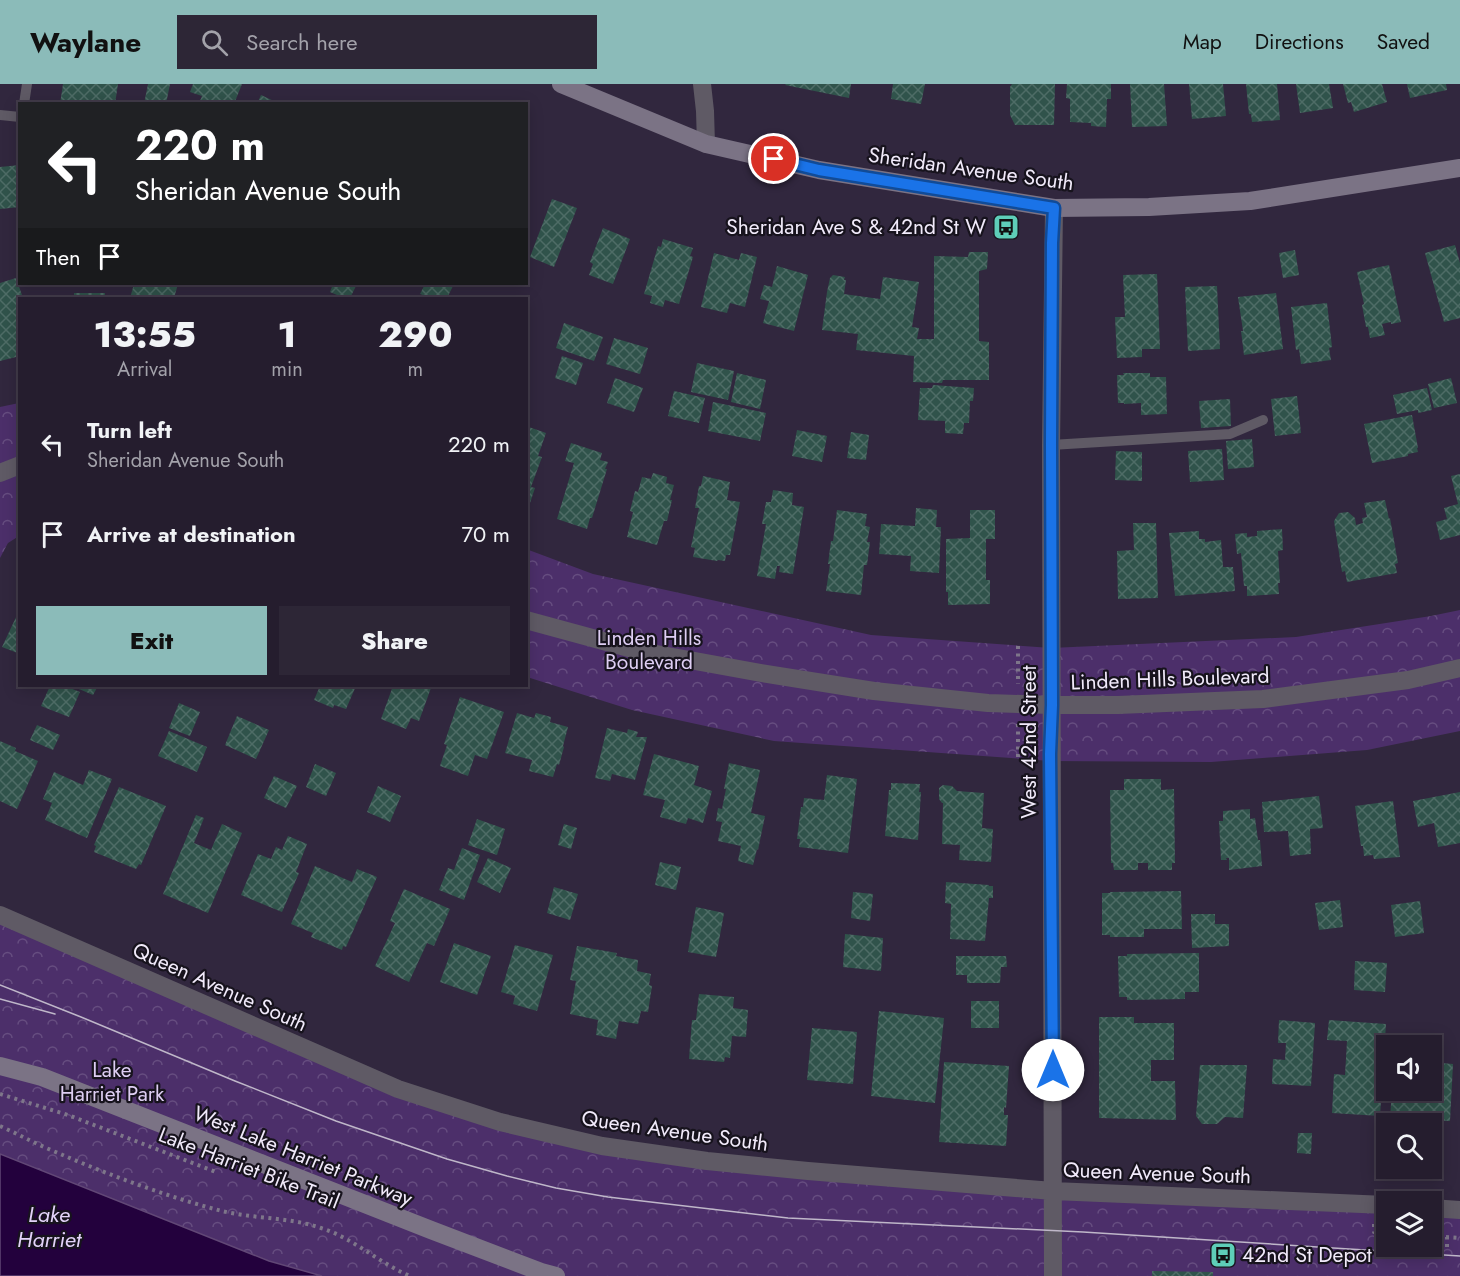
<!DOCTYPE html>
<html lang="en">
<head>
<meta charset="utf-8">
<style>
  body { margin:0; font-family:Jost,sans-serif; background:#2d2636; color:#f1f3f6; height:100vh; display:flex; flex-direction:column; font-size:22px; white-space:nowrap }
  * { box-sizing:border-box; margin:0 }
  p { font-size:20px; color:#a3a2aa }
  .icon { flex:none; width:33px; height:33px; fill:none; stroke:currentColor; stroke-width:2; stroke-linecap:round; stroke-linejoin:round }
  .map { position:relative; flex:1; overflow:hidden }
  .drawer { position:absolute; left:18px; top:213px; width:510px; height:390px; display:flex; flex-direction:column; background:#251d2e; border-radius:0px; box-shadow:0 3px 15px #0003,0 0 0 2px #423b4a }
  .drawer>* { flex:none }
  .guide { position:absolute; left:18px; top:18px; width:510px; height:183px; border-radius:0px; box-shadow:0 3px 15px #0003,0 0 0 2px #423b4a; background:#202124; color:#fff; overflow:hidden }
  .fabs { position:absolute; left:1376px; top:951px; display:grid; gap:12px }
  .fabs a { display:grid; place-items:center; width:66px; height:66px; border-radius:0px; background:#251d2e; box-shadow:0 3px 15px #0003,0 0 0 2px #423b4a; font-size:30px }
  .pin { position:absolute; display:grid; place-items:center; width:51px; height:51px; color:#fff; margin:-26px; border:3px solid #fff; border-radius:50%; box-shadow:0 2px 6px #0007 }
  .me { position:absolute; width:66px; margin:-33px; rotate:0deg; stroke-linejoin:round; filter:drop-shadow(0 0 4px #0008) }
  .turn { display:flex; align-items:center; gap:21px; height:126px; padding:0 18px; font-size:27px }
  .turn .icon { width:78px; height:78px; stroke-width:2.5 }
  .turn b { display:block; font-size:42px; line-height:51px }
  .then { display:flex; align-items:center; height:57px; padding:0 18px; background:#0003; gap:12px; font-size:22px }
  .eta { display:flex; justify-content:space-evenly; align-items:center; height:102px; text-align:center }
  .eta b { font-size:36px; font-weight:800; line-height:42px }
  .primary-button { display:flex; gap:12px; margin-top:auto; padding:12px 18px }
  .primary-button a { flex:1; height:69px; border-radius:0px; background:#8bbbb9; color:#111; font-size:24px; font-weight:800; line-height:69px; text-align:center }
  .primary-button a+a { background:#2d2636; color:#f1f3f6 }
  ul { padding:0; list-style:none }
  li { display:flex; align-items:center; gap:18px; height:90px; padding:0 18px }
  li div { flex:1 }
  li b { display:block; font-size:22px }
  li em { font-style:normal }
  header { display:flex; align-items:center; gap:36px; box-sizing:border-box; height:84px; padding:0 30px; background:#8bbbb9; color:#111 }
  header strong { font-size:28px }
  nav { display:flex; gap:33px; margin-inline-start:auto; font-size:21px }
  .search { width:420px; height:54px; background:#2d2636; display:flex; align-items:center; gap:15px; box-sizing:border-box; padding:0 21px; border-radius:0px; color:#a3a2aa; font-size:22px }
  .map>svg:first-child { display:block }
</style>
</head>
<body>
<header>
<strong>Waylane</strong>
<div class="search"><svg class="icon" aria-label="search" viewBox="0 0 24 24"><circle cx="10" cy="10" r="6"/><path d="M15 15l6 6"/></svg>Search here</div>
<nav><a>Map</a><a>Directions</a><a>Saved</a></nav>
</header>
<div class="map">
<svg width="1460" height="1192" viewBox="0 0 1460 1192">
  <defs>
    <pattern id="forest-crowns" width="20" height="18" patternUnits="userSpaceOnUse" patternTransform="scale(1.5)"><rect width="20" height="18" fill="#4c2f6a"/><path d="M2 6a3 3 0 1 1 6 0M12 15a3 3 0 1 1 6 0" fill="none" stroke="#664d80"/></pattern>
    <pattern id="building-cross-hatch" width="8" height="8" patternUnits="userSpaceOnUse" patternTransform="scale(1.5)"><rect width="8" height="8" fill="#30534b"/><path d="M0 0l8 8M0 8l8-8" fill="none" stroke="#4e6c66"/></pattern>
  </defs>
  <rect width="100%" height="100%" fill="#31273e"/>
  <path fill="url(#forest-crowns)" d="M19,319V452L8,459L0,474V323Z
    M526,465L593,490L871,551L1051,564L1296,553L1431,532L1460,526V647L1367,666L1211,678L1051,677L774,657L632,626L527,593Z
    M0,831L500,1038L707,1077L1386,1121V1162H1431V1124L1460,1126V1192H322L269,1177L0,1070Z"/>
  <path fill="#23013d" stroke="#614776" stroke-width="1.5" d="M0,1070L269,1177L322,1192H0Z"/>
  <path fill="url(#building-cross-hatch)" d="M63,0H118L115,20H60Z
    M148,0H170L166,20H144Z
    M193,0H242L234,20L199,19L202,12L190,8Z
    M786,0H851L849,14L785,1Z
    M893,0H925L921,20L891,15Z
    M1012,0H1055L1054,41H1015L1010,31V3Z
    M1067,0H1111V15H1107L1106,43L1091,42V39L1070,38V15L1066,14Z
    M1130,0H1164L1167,42L1132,43Z
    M1189,0H1223L1226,32L1192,35Z
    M1246,0H1277L1280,36L1252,38L1251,30H1249Z
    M1296,0H1329L1333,24L1300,29Z
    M1343,0H1382L1387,18L1354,28L1351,18L1348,19Z
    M1407,0H1446L1447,6L1410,14Z
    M261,11L280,20H257Z
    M20,81V123L0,125V83Z
    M552,115L577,124L554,183L530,173Z
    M603,144L630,155L613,200L589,191L593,180L590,178Z
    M663,155L693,164L690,172L693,173L679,220L665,216L663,223L650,219L652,212L644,210L658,162L661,163Z
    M1455,161L1460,179V234L1444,238L1425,169Z
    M1295,166L1299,191L1283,194L1279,169Z
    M969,168H988L987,185L979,187V257L989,258V296H943L942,299L913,298L914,272L856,266L858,250L822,246L827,208L830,194L833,191L845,193L844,196H846L844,210L880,215L883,193L919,198L912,243L919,244L917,255H934V172L968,173Z
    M714,169L739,176L741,169L757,173L745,223L730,219L727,229L701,223Z
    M1389,181L1401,238L1391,240V238L1382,240L1385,251L1370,254L1368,243H1366L1362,221L1364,220L1357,188Z
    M777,182L808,191L794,247L763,239L769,217L760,215L764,201L772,203Z
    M1157,190L1160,265H1142V273L1117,274L1115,233H1125L1123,191Z
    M16,194L23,214H20V272L0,277V199Z
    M134,200H178L174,214H130Z
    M333,200H357L350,214H344L330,208Z
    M425,200H454L447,214H430L420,210Z
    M1217,202L1220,265L1188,267L1185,203Z
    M74,209H105V214H74Z
    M1276,209L1283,265L1244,271L1241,247H1243L1238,213Z
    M1327,219L1332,263L1329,264L1331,276L1301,280L1299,265L1296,266L1291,223Z
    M564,239L603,253L594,277L556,264Z
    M614,254L648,264L640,290L606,280Z
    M562,272L583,279L576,301L555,294Z
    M697,279L734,287L728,316L691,308Z
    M737,289L766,296L760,325L731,318Z
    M1123,289H1150V293H1166L1167,330L1141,331V319L1124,320V319H1118L1117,291H1124Z
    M615,294L643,304L634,328L607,319Z
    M1451,294L1457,319L1434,324L1428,300Z
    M933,301L974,304L973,317H970L969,339H964L963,350L945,349V337L918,336L920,304H932Z
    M1427,304L1432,326L1418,329V326L1397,330L1393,311Z
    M674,307L705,314L699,339L668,332Z
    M1297,312L1301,349L1275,352L1271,315Z
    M1230,315L1231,342L1201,344L1199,317Z
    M713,318L766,329L760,357L708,347Z
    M1412,331L1418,364H1417L1418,368L1408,370V372L1372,379L1364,340Z
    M526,342L546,349L538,372L542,373L531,403L535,404L527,428Z
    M797,346L827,352L822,378L792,372Z
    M851,348L869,351L866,376L847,374Z
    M1252,355L1254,383L1228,385L1226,357Z
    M571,359L602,369L600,376L608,378L605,385H607L592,434H590L587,445L557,435L574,379L565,377Z
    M1222,365L1224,396L1190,398L1188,367Z
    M1116,367L1142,368V397L1115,396Z
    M653,389L667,393L666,399L674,401L670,416H672L667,437H664L657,461L627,453L633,428L630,427L635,407L638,408L642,393L651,395Z
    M1460,390V451L1440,456L1436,438L1447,435L1444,424L1458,420L1451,392Z
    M703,392L730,398L727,416L740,418L730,471H726L725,477L718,476L717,477L693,473L695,464L691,463L699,424H695L699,402H701Z
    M773,406L793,409L792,421L804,423L793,490L779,488L780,482H777L775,495L757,492L766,440H762L766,418H771Z
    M1385,416L1389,435L1390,434L1398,479L1395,480L1397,489L1347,498L1345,487L1342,488L1334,437L1339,429L1348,428L1355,434L1356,441L1363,439L1362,434L1367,433L1364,419Z
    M916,424L937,426L936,443H941L939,489L910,487L911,472L879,470L881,440L915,442Z
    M837,426L867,430L865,442L870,443L867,458H870L867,481H864L861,511L826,507L830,480H828L831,457H833Z
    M970,426H995V455H986V496H990V520L948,521V508H946V455L970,454Z
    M1133,439H1156L1158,514L1118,515L1117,467L1134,466Z
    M1282,445L1283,466L1278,467L1280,499H1278L1279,510L1247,512V502H1244L1241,469L1237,470L1235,450L1247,449V453L1257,452V447Z
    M1199,447V455H1205V458L1221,456L1223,483H1233L1235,507L1175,512L1169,449Z
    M18,529H20V570L2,563Z
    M50,602H65L80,608L69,633L41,622Z
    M72,602H98L93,611Z
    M320,602H356L346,625L334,621L333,624L314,616Z
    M393,602H425L431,604L419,637L411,634L406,645L381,635Z
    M460,613L504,628L487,675L475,671L468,692L440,682L447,661L444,660Z
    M179,619L200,628L190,652L169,644Z
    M517,629L534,634L536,629L551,633L550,638L568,643L563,662L564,663L559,681L557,680L553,693L529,687L532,676L505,669Z
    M237,632L269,646L256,675L225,661Z
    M37,641L60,651L53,666L30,656Z
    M607,644L627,649L628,645L638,648L636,653H647L635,696L612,690L610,697L595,694Z
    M169,647L207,663L197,688L158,672Z
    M0,657L16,664L15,667L38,677L17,725L0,717Z
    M654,670L699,682L694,701L712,707L703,739L688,734L686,740L660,733L665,716L643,711Z
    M729,679L760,686L751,729L765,732L758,766L757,765L753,781L738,777L741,762L718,757L722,738L716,737L718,724L722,725L726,705H724Z
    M315,680L336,689L326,712L306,703Z
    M89,686L112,695L87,754L45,736L52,719L43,715L54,688L83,701Z
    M827,691L857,695L848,769L799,763L800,755H797L801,723H803L804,714L824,716Z
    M274,692L297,702L286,724L264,714Z
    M1124,695H1161V706L1174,705L1175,779H1172V786H1148V779H1138V786H1114L1113,779H1111L1110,706H1124Z
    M891,699L920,700L919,708H921L918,756L885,752L889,706H891Z
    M943,701L952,702L957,707L984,709L982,744L993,745L991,778L959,776L960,761L942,760L943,719H942L939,715V704Z
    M378,702L401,712L390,738L367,728Z
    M119,703L166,722L141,781L139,780L136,785L94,768L96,762L94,761Z
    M1460,708V759L1438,763L1434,739L1418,743L1413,717Z
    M1319,712L1323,744L1310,745L1311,770L1290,772L1288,747L1264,748L1262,718Z
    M1393,717L1400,773L1374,775L1373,771L1364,772L1363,762H1361L1355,722Z
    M1250,725V735L1255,734L1258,756H1260L1262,782L1229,786V774H1226L1227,776H1221L1219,737H1223V727Z
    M196,731L204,734L194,759L211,766L222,740L242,749L208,829L163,810Z
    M477,735L505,745L497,771L468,761Z
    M564,740L577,744L571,765L558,761Z
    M288,752L307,760L296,788L299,789L282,828L241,811L258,770L271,775L276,763L282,766Z
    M462,764L480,771L464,816L439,806L448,784L454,786Z
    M488,774L511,784L500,809L477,798Z
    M660,778L681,783L676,806L655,801Z
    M315,782L352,798L357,785L377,793L346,863L343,862L342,866L311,853L313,849L291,840Z
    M946,798L989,801V802H993V814H989L985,857L950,855L951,820L945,819Z
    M554,803L578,810L570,836L547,829Z
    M404,805L450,825L434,862L427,859L409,898L375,882L395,839L390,837Z
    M1181,807L1182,845H1144V853H1110V851H1102V809H1110V808Z
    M853,808L873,810L870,837L851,834Z
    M1340,816L1343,843L1319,846L1315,819Z
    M1420,817L1424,849L1395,853L1391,821Z
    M696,823L724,829L716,873L688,868Z
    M1191,830H1215V840H1229V862L1192,864Z
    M845,850L883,854L881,887L843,883Z
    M454,859L491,872L477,911L440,898Z
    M515,861L553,871L537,927L513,920L515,912L501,908Z
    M577,862L617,869L616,872L638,876L637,887L651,890L649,901L652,902L648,928L641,927L638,940L619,937L616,955L596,951L598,936L570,930L576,897L570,896Z
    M1199,869V908H1185V915L1127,916V913H1119L1118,872H1127V870Z
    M956,872H1006L1007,883H1001L1000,899H967V891H956Z
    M1355,877L1387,879L1385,908L1354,906Z
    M699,910L734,913L733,924L748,926L746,953L732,952L730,974L725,973L724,978L689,975L692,936H696Z
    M971,917H999V944H971Z
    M879,927L944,934L935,1019L871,1012Z
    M1099,933H1134V939H1174V976H1151V997H1175L1176,1036L1099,1034Z
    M1279,936L1315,939L1311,1002L1272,1000L1273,975L1285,976L1286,959H1278Z
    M1329,936L1386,940L1380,1032L1332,1029L1334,990L1345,991L1347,957L1327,956Z
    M812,944L857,948L853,1000L807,996Z
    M1395,956L1419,958L1418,962H1395Z
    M1431,968H1441V979L1453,980L1450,1037L1390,1034L1392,1006H1431Z
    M944,978L1009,982L1006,1024L1004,1023V1031H1008L1006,1062L939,1058Z
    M1200,981H1247L1243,1034L1225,1033L1217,1040H1202L1196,1032Z
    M1298,1049H1312L1311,1070L1297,1069Z
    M1152,1187L1213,1188V1192H1152Z"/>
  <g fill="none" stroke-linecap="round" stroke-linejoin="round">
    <path stroke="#7e768a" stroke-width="4" stroke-dasharray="3 4.5" stroke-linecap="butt" d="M1018,562V600
      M1018,673V640
      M0,1010L68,1031L216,1088
      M0,1042C20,1051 38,1061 58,1069C109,1091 168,1113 222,1127C255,1135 289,1133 321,1144C353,1154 379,1179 410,1192
      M1374,1140V1148L1386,1149
      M1431,1152L1460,1154
      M1447,1163V1153"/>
    <path stroke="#5f5a65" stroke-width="10" d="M24,20L27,0
      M0,31L20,33
      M1051,361L1230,350L1263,336"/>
    <path stroke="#5f5a65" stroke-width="18" d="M702,0L705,27L706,60
      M0,389L20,381
      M526,536L640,567L761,589L874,607L988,619L1052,621H1118L1263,615L1408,596L1460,584
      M0,831L398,1005L500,1038L602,1062L707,1077L808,1087L1053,1107L1386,1121
      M1431,1124L1460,1126
      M1053,1192L1051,361L1054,124"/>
    <path stroke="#7b7385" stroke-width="18" d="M561,0L706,60L819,86L1054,124L1149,123L1250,117L1460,84
      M0,982L42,993L431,1146L541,1188L556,1192"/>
    <path stroke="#bfb7c9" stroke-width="1.5" d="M0,901L81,933L235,997L336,1037L447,1075L507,1092L556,1104L608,1113L788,1134L1083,1148L1460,1172
      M0,915L55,930"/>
  </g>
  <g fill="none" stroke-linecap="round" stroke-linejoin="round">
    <g stroke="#114b97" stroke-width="15">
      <path id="route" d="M774,75L819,86L1054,124L1052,159L1051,361L1052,621L1050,670L1053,986"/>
    </g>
    <use href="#route" stroke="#1a73e8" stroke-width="10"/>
  </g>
  <defs>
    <g id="bus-square" transform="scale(1.35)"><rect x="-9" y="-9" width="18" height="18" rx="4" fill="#5eceb8" stroke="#17131d"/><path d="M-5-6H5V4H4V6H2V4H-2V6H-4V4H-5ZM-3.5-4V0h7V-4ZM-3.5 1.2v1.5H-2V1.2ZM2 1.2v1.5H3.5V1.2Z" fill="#111"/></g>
  </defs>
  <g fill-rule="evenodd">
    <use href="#bus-square" x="1006" y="143"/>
    <use href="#bus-square" x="1223" y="1171"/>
  </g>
  <g text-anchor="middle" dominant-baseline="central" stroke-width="4.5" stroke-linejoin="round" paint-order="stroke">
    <g font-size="21" fill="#f1eafa" stroke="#17131d">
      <text transform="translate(971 85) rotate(8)">Sheridan Avenue South</text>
      <text transform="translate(1170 595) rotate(-2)">Linden Hills Boulevard</text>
      <text transform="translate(1029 658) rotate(-90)">West 42nd Street</text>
      <text transform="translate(220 903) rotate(24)">Queen Avenue South</text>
      <text transform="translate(675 1047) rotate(8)">Queen Avenue South</text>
      <text transform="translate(303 1072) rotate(22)">West Lake Harriet Parkway</text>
      <text transform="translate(249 1084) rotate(21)">Lake Harriet Bike Trail</text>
      <text transform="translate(1157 1089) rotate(2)">Queen Avenue South</text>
    </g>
    <g font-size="21" fill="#f1eafa" stroke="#17131d" text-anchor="end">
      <text x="986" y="143">Sheridan Ave S &amp; 42nd St W</text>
      <text x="1242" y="1171" text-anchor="start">42nd St Depot</text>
    </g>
    <g font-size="21" fill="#decef3" stroke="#17131d">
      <text x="649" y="554">Linden Hills<tspan x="649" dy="24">Boulevard</tspan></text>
      <text x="112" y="986">Lake<tspan x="112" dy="24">Harriet Park</tspan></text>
    </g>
    <g font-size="22" font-style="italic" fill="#e3d3f9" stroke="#17131d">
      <text x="49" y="1130">Lake<tspan x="49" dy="25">Harriet</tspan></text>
    </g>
  </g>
</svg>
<div class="fabs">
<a><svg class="icon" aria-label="sound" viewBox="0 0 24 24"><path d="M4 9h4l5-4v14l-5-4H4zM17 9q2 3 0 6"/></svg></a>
<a><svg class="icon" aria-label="search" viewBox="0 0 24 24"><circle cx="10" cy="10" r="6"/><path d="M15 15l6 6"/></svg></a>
<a><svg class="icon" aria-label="layers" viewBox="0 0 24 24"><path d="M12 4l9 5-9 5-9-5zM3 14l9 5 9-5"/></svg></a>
</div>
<div class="pin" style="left:774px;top:75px;background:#d93025"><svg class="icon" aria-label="arrive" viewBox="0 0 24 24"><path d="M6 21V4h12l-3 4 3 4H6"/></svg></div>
<svg class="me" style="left:1053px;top:986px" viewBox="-20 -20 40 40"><circle r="19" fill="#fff"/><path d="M0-13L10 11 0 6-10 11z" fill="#1a73e8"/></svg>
<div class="guide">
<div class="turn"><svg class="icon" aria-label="left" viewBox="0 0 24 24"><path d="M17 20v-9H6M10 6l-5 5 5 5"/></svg><div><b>220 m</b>Sheridan Avenue South</div></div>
<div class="then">Then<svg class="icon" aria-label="arrive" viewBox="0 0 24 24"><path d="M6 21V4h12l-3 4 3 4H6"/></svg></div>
</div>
<section class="drawer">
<div class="eta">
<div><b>13:55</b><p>Arrival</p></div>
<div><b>1</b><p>min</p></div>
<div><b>290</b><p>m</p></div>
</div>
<ul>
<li><svg class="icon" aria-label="left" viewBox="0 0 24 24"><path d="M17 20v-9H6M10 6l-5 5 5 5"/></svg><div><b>Turn left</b><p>Sheridan Avenue South</p></div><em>220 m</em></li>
<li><svg class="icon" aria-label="arrive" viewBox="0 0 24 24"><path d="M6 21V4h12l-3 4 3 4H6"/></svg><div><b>Arrive at destination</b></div><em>70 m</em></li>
</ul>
<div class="primary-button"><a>Exit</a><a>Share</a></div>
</section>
</div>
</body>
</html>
